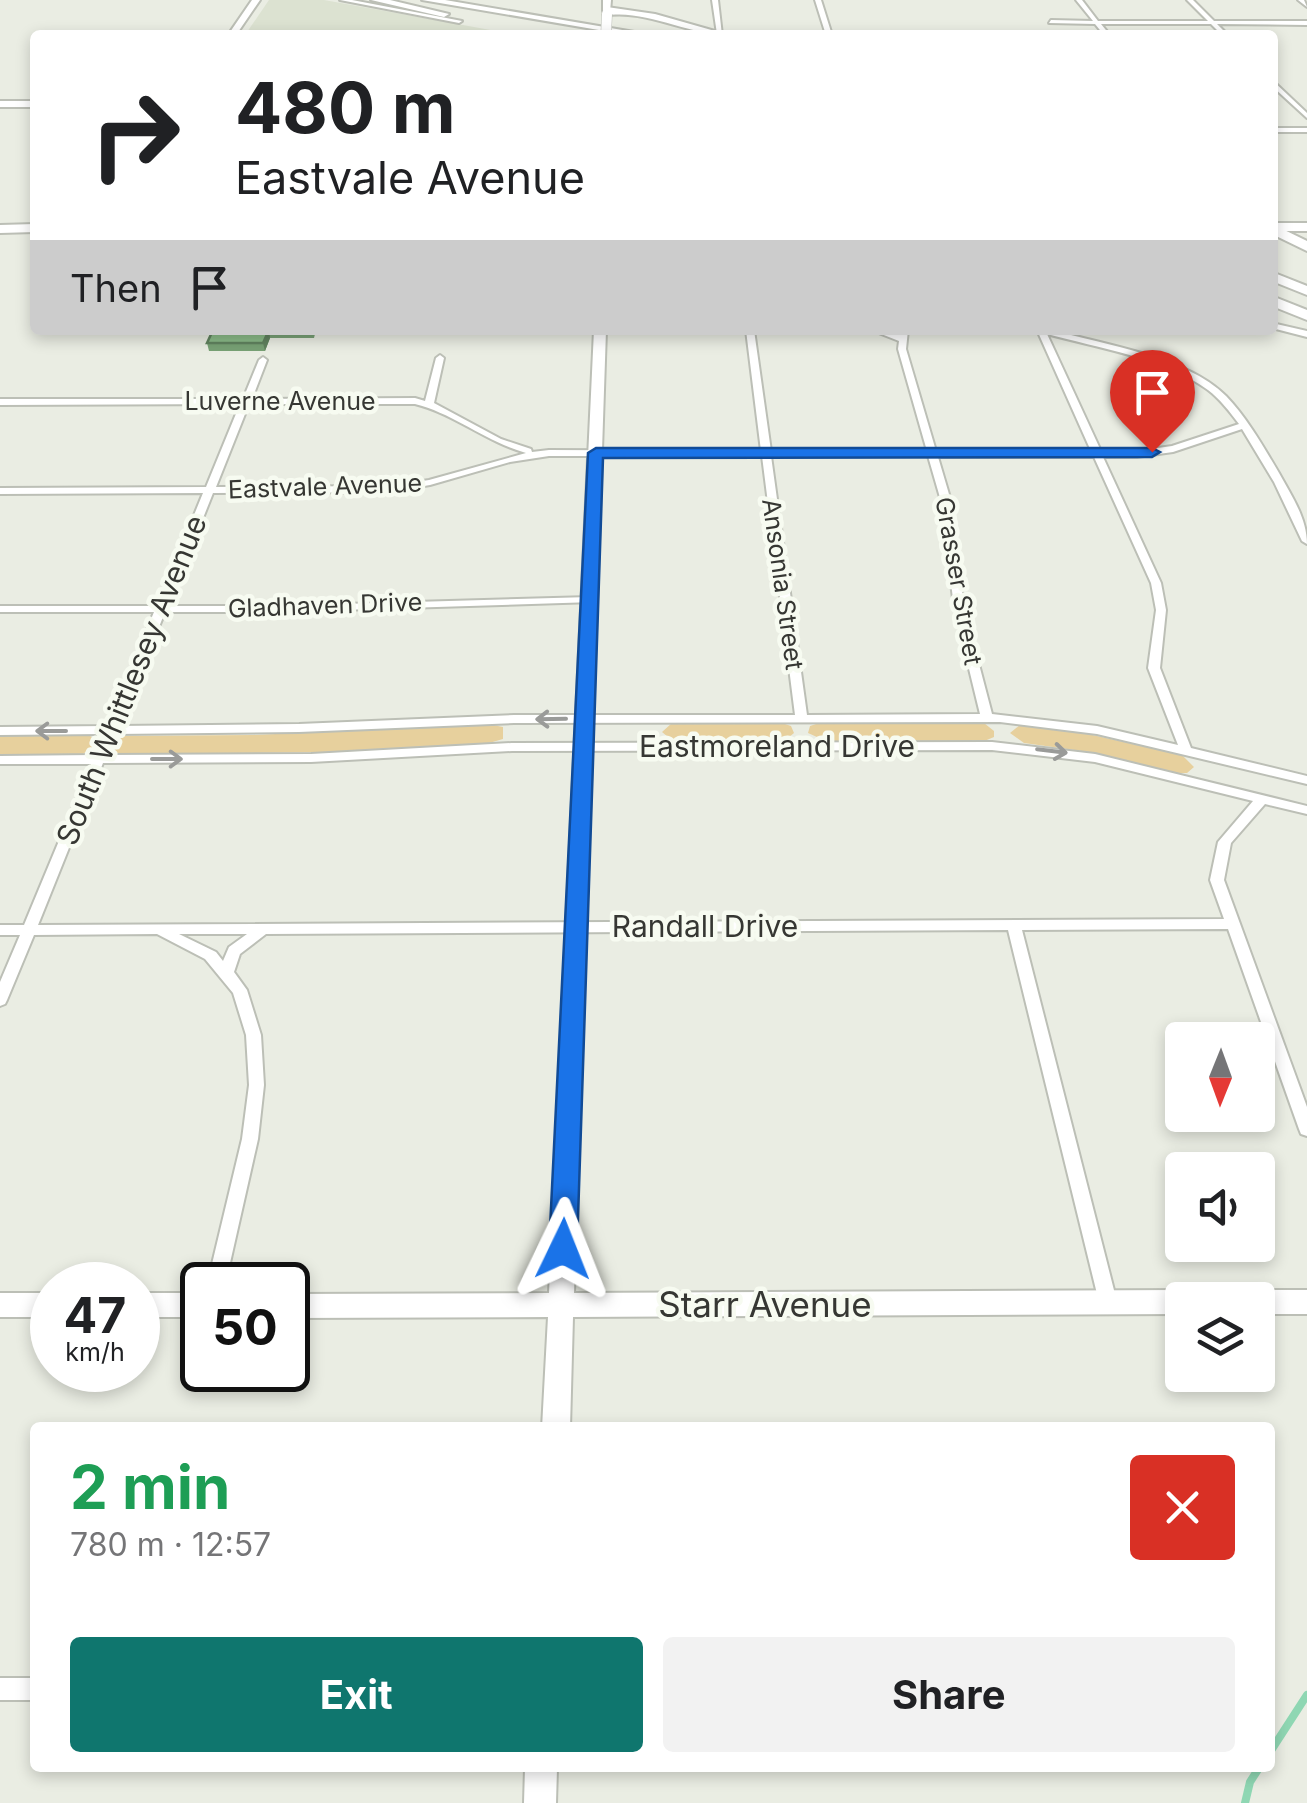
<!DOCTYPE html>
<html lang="en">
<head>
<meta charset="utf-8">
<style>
  body { margin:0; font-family:Inter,sans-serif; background:#f2f2f2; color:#202124; height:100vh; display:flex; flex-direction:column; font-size:38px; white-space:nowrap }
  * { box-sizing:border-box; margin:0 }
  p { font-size:32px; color:#757577 }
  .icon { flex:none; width:55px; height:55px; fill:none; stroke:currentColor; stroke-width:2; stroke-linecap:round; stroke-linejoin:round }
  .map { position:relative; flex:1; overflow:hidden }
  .sheet { position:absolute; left:30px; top:1422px; width:1245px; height:350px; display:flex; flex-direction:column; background:#fff; border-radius:10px; box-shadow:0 5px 15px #0003 }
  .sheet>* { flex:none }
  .guide { position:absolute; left:30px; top:30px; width:1248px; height:305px; border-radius:10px; box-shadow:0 5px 15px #0003; background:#fff; color:#202124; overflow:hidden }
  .needle { width:65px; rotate:181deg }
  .tools { position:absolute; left:1165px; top:1022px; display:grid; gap:20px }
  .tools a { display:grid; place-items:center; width:110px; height:110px; border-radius:10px; background:#fff; box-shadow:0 5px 15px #0003; font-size:50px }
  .speed { position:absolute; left:30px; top:1262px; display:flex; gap:20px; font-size:50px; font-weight:700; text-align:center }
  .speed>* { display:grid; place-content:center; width:130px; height:130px; border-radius:50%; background:#fff; box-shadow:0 5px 15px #0003; line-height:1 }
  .speed small { font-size:25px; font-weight:400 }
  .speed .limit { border:5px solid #111; border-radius:15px; background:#fff; color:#111 }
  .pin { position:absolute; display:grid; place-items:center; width:85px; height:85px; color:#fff; margin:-102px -42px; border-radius:50% 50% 50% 0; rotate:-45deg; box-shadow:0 0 10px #0007 }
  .pin .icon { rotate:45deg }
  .me { position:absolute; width:110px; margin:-55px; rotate:2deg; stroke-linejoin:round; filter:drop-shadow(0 0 8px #0008) }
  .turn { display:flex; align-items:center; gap:35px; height:210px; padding:0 40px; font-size:45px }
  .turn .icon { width:130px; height:130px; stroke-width:2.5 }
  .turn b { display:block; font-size:70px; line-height:85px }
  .then { display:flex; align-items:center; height:95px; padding:0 40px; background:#0003; gap:20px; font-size:38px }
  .round { display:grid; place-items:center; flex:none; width:105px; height:105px; border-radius:10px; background:#f2f2f2 }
  .summary { display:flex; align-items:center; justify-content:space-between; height:170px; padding:0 40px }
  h1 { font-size:60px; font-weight:700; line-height:75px; color:#1e9e55 }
  .primary-button { display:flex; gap:20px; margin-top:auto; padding:20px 40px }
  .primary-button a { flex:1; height:115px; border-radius:10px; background:#0f766e; color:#fff; font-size:40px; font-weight:700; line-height:115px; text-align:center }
  .primary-button a+a { background:#f2f2f2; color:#202124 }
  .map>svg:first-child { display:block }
</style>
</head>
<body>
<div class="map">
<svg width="1307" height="1803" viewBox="0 0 1307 1803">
  <rect width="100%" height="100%" fill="#eaede3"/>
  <path fill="#dce2d1" d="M269,0H324L519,35H245Z"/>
  <path fill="#e7d09d" d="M672,723H782L791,726L794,733L783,742H674L662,732Z
    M819,723H984L994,731V737L982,742L826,741L808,733L810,726Z
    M488,724L503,727V739L489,743L329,752L120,755L111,751L114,742L125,736L253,735Z
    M1020,725L1079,732L1182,755L1194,767L1187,773H1176L1089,752L1024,743L1010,733Z
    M0,736H90L97,740V744L80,756H0Z"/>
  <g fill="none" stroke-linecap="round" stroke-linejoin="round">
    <path stroke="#8fd7b3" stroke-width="8" d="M1270,1752L1307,1695
      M1245,1803L1250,1782L1259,1768"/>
    <g stroke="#bcbfb6" stroke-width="4">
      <path id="street" d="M340,0H352L462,21L459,23Z
        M712,0H718L722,35L717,34Z
        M815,0H821L832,35H826Z
        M1076,0H1082L1098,21H1208L1187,0H1193L1214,21H1307V25L1217,24L1228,35H1222L1211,24H1101L1110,35H1104L1095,24L1049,23L1051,20L1093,21Z
        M1298,0H1304L1307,7Z
        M1272,80L1307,113V118L1272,86Z
        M1272,128H1307V132H1272Z
        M1272,323L1307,331V337L1272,328Z
        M746,330H754L771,451H927L898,349L899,341L871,330H883L899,335L900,330H908L906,349L936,451H1091L1037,330H1052C1105,345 1186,356 1226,396C1247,418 1263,446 1279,473C1291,495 1307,518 1307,544L1302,541L1274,482L1242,429L1173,452L1137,457H1103L1161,583L1166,610L1160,668L1191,748L1307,776V784L1097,734L1000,722L514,723L299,732L115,734L107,755L311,754L512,743L992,742L1095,754L1307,806V814L1265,804L1231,843L1224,880L1307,1107V1136L1301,1134L1299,1129L1228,929L1022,930L1117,1302L1114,1308L1108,1310L1102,1308L1099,1302L1008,930L266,934L240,954L234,972L247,990L261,1035L264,1085L258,1139L225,1285H207L242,1139L249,1085L246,1035L233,993L205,959L157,934L34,935L7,1000L5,1004L0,1006V982L20,935H0V925H24L91,764H0V756L94,755L103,734L0,735V727L107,726L154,612H0V606H157L203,493L0,494V488L206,487L240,404L0,405V399H243L259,360L263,357L267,360L252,399L415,398L425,401L436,358L440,355L444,358L434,403L501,439L531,449L532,452L549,450L761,451ZM1047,334C1098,348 1165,358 1208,390C1220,399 1230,412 1239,424L1172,446L1137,451H1101ZM249,404H415C455,414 486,442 526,453L429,480L389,486L216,487ZM549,456H762L795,715H514L299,724L119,726L165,612H274L594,602V598L590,597L274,606H168L213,493L389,492L430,485L510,462ZM771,456H928L941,501L954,607L980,714L807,715ZM938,457H1094L1151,583L1156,610L1148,668L1178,745L1097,726L992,714L964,607L951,501ZM992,750L1095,762L1253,801L1218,842L1210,880L1224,919L38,925L103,763L311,762L512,751ZM179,934H247L229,947L223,961L216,952Z
        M0,1678H35V1700H0Z"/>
    </g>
    <g stroke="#bcbfb6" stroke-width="4">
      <path id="secondary" d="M252,0H260L236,35H228Z
        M603,0H611L610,12L603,10Z
        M0,101H35V107H0Z
        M594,330H606L574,1293L1182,1290L1191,1294L1194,1300H1182V1314L573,1317L570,1428H542L548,1317L288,1318V1294L549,1293Z
        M1258,1290H1307V1314H1258V1300H1246L1249,1294Z
        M0,1293H52V1317H0Z
        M138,1293H202V1317H138Z
        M525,1768H557L556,1803H524Z"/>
    </g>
    <g stroke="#bcbfb6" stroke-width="4">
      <path id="primary" d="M607,7L655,14L729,35C687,35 643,8 604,16L603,10Z
        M1272,223H1307V231H1272Z"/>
    </g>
    <g stroke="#bcbfb6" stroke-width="4">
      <path id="highway" d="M371,0H390L449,14L444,17Z
        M422,0H445L652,35H628Z
        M35,224V232L0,233V225Z
        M1272,224L1307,241V251L1272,234Z
        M1272,272L1307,286V295L1272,281Z
        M1272,296L1307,310V320L1272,306Z"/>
    </g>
    <use href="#street" fill="#fff" fill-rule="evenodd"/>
    <use href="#secondary" fill="#fff" fill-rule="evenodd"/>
    <use href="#primary" fill="#fff" fill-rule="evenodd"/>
    <use href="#highway" fill="#fff" fill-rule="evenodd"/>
    <g stroke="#bcbfb6" stroke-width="11" stroke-linecap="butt">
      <path id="primary-bridge" d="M606,35L607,14"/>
    </g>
    <use href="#primary-bridge" stroke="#fff" stroke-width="10"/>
  </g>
  <path fill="#78a175" d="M213,330H316L314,338H270L265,351H209L207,343Z"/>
  <path fill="#61835f" d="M269,330L270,338L265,351L263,343Z"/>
  <path fill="#8bbb88" stroke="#61835f" stroke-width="2.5" d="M541,33H582V35H541Z
    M213,330H269L263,343H207Z"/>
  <defs><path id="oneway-shaft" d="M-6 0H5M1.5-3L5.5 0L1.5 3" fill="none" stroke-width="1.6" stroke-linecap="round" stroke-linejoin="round" transform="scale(2.5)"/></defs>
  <g stroke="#9a9b99">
    <use href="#oneway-shaft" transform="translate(551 719) rotate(179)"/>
    <use href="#oneway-shaft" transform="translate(51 731) rotate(180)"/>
    <use href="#oneway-shaft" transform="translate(1052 751) rotate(7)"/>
    <use href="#oneway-shaft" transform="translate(167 759)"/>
  </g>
  <path fill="#1a73e8" stroke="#114b97" stroke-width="2.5" d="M596,448H1152L1160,452L1152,457L603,458L577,1249L573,1258L563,1262L553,1258L549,1249L588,453Z"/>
  <g text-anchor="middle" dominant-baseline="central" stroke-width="9" stroke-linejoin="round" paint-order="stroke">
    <g font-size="25" fill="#363733" stroke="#f7fbf1">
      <text x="280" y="401">Luverne Avenue</text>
      <text transform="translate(325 486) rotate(-2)">Eastvale Avenue</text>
      <text transform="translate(959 581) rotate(80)">Grasser Street</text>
      <text transform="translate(783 584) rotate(82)">Ansonia Street</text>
      <text transform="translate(325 605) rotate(-2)">Gladhaven Drive</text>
    </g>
    <g font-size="30" fill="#363733" stroke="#f7fbf1">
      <text transform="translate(131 680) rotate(-68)">South Whittlesey Avenue</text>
      <text x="777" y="746">Eastmoreland Drive</text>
      <text x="705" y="926">Randall Drive</text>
    </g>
    <g font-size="35" fill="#363733" stroke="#f7fbf1">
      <text x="765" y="1304">Starr Avenue</text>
    </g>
  </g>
</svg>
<div class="tools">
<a><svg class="needle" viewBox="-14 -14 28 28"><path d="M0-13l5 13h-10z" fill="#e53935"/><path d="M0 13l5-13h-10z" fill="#757577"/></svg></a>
<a><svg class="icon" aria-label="sound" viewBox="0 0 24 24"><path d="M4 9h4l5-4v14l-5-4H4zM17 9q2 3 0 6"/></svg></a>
<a><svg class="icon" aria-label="layers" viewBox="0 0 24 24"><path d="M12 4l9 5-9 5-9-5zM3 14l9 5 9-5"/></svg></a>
</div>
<div class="speed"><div>47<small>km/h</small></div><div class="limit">50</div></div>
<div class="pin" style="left:1152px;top:452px;background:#d93025"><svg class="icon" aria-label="arrive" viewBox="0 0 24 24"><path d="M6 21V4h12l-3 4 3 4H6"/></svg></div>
<svg class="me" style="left:563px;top:1249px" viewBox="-20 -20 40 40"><path d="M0-17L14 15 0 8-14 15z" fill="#1a73e8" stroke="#fff" stroke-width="4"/></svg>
<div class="guide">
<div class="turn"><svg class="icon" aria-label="right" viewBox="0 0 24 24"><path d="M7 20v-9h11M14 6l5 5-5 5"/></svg><div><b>480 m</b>Eastvale Avenue</div></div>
<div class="then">Then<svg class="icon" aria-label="arrive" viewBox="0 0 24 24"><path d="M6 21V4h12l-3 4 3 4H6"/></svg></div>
</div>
<section class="sheet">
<div class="summary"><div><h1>2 min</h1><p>780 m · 12:57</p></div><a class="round" style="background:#d93025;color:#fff"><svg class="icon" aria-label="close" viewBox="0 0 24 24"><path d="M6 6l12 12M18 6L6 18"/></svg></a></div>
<div class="primary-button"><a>Exit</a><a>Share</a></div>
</section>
</div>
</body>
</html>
